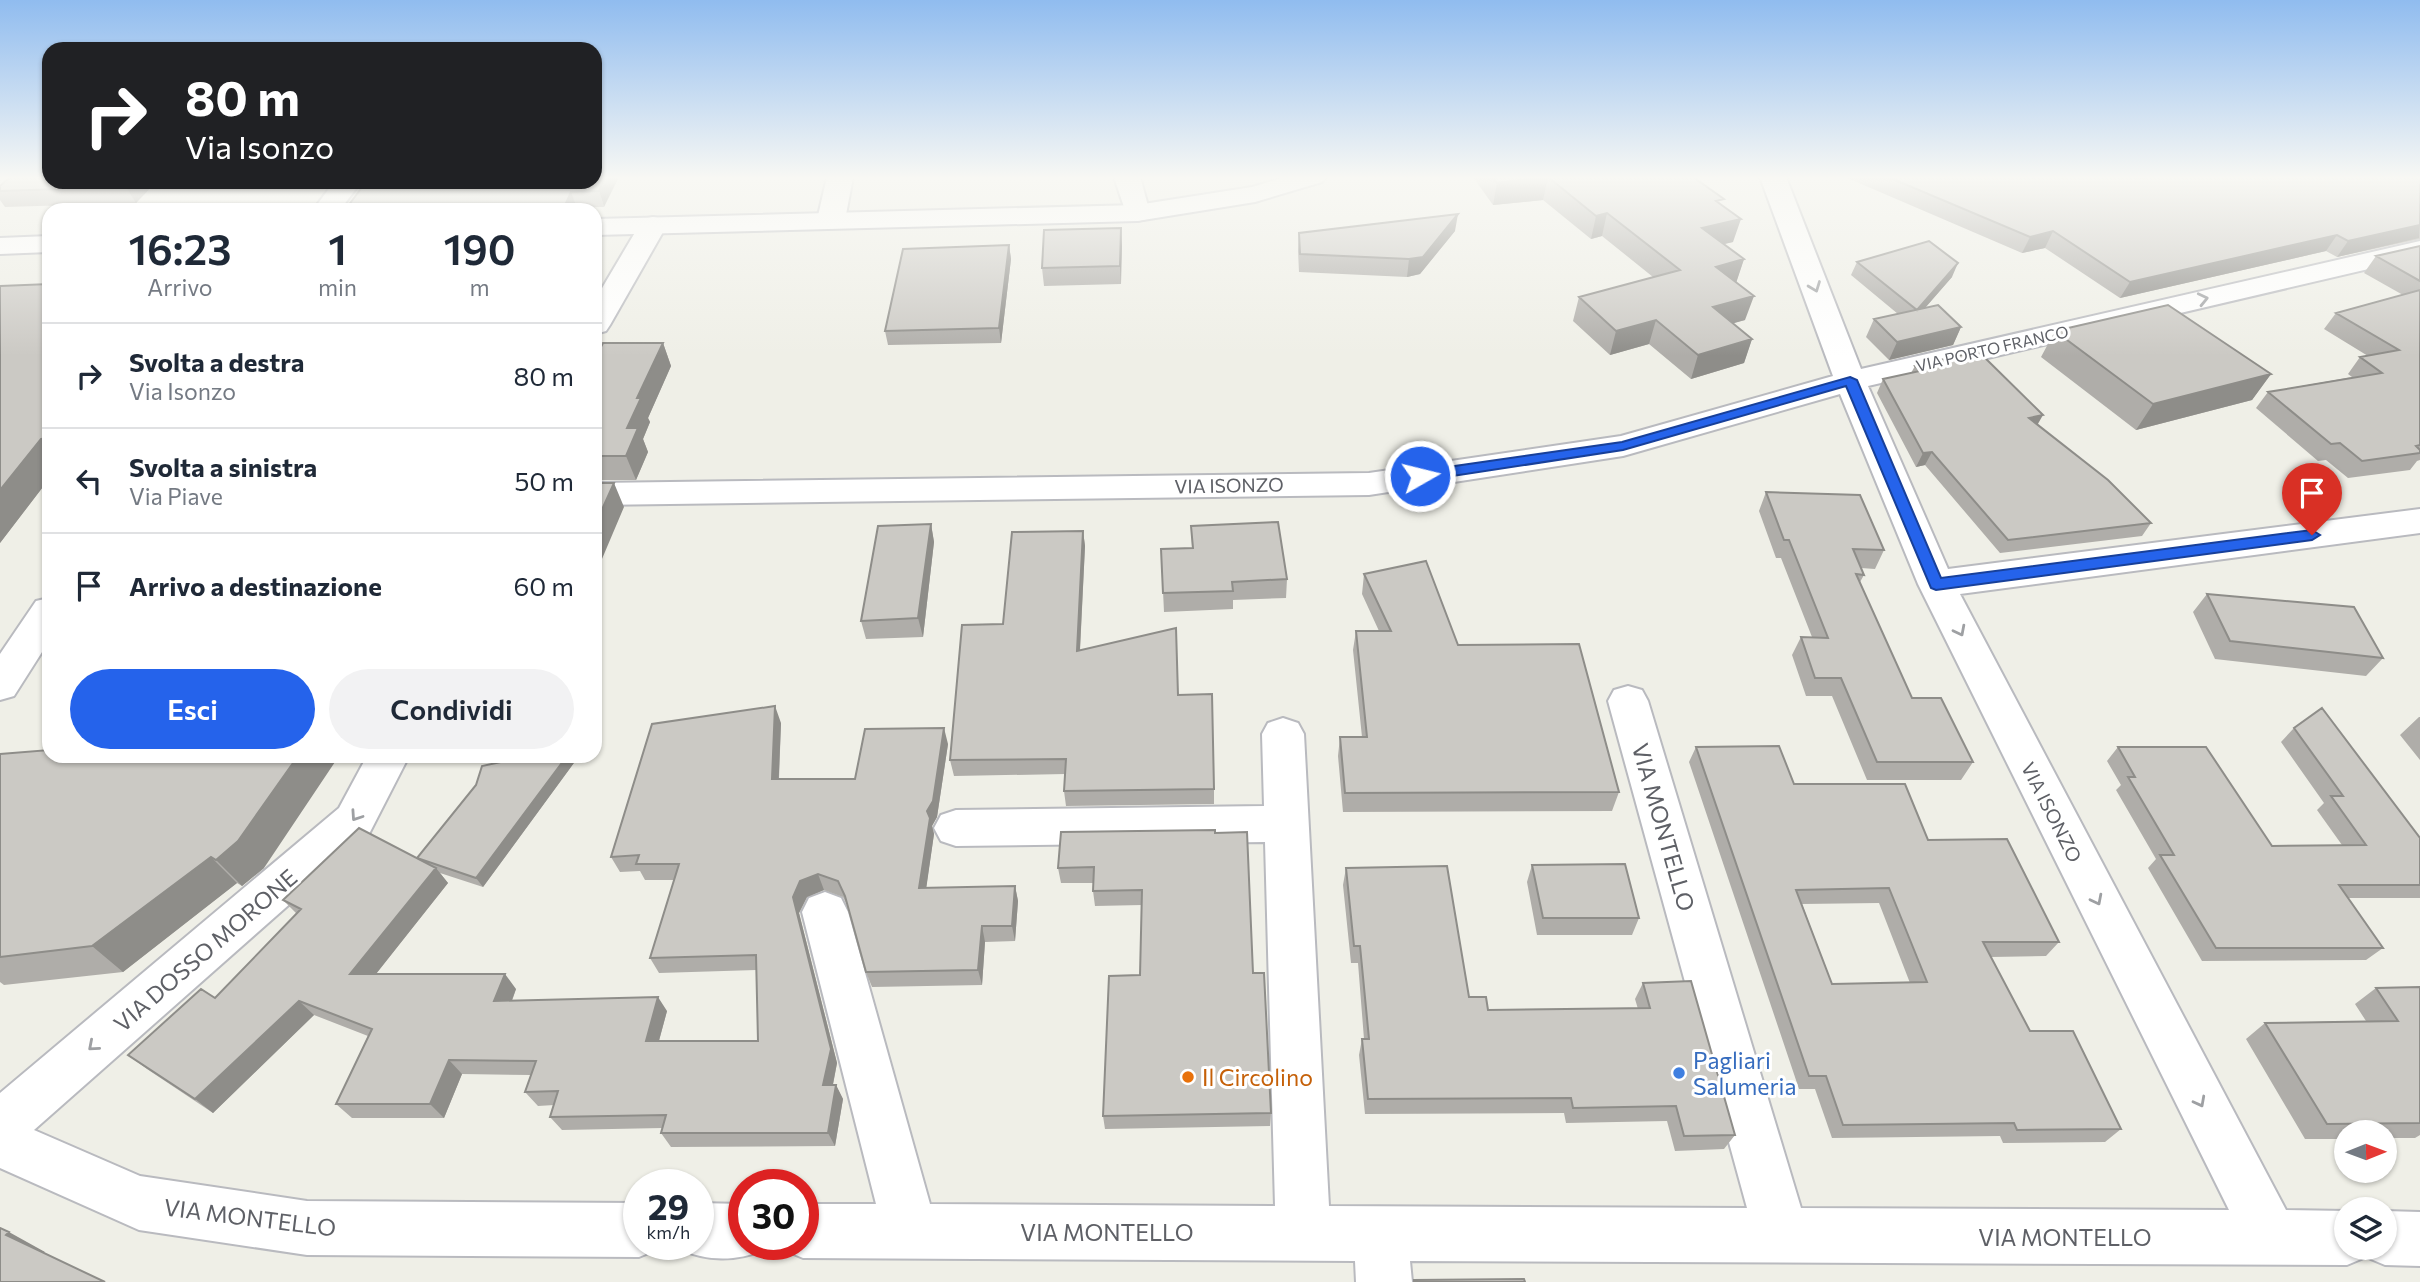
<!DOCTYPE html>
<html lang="it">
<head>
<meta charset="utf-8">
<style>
  body { margin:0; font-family:Commissioner,sans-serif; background:#f2f2f3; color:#1f2937; height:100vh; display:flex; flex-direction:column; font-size:26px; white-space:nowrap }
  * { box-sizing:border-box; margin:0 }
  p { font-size:23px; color:#747a83 }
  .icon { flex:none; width:38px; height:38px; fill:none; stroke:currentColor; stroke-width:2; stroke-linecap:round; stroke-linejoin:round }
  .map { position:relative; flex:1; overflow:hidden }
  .sheet { position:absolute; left:42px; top:203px; width:560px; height:560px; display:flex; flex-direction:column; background:#fff; border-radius:21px; box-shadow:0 2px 5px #0004 }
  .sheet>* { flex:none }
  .hud { position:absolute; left:42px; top:42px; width:560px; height:147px; border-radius:21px; box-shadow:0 2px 5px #0004; background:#202124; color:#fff; overflow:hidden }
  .needle { width:46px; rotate:89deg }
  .tools { position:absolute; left:2334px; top:1120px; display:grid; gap:14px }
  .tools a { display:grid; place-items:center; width:63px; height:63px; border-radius:50%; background:#fff; box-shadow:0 2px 5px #0004; font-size:35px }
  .speed { position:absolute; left:623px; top:1169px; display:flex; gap:14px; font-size:35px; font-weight:700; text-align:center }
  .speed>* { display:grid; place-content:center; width:91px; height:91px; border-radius:50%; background:#fff; box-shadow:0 2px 5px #0004; line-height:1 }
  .speed small { font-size:18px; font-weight:400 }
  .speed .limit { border:10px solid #d22; background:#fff; color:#111 }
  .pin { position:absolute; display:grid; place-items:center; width:60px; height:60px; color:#fff; margin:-72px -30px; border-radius:50% 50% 50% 0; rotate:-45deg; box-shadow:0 0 7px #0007 }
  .pin .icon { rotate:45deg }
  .me { position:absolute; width:77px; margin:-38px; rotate:82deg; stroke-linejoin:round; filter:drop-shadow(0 0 5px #0008) }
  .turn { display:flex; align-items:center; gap:24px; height:147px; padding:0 28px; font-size:32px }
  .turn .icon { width:91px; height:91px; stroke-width:2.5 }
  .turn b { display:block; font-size:49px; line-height:60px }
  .eta { display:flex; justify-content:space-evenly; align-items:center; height:119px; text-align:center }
  .eta b { font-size:42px; font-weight:600; line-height:49px }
  .button { display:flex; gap:14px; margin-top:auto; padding:14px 28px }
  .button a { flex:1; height:80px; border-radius:42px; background:#2563eb; color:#fff; font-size:28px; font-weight:600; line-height:80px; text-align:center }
  .button a+a { background:#f2f2f3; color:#1f2937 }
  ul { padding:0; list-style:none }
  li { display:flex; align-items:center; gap:21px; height:105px; padding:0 28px; border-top:2px solid #e0e1e3 }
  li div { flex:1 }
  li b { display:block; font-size:26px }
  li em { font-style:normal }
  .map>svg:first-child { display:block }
</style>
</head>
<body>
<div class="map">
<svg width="2420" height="1282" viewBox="0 0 2420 1282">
  <rect width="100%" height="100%" fill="#efefe7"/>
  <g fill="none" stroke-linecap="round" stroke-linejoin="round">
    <g stroke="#b9babf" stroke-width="4">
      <path id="street" d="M827,177H853L845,220L841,226L831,228L821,226L817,220Z
        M1114,177H1140L1150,213L1146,219L1137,221L1128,219Z
        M1760,177H1786L1861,369L2420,241V257L1868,386L1948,569L2420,509V533L1960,594L2286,1210L2347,1211V1248H2385V1211L2420,1212V1266L2385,1265L2366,1257L2347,1265L1410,1261L1412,1282H1356L1355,1261L803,1258L784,1250L781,1244H803V1204H876L802,912L809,898L825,892L841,898L848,912L930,1204L1275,1206L1265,842L956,846L941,841L934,828L941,815L956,810L1264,806L1262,734L1268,723L1283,718L1298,723L1304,734L1329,1206L1747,1208L1608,701L1614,690L1628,686L1642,690L1648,701L1801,1208L2229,1210L1918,584L1840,394L1623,456L1369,495L595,505V483L1369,473L1621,436L1833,376Z
        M334,182H361L340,210H313Z
        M653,217L663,219L667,225L610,325L606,331L595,334V300L643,219Z
        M49,598V641L14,696L0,700V654L36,601Z
        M367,756H409L369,834L34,1130L140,1176L307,1201L639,1203V1244H660L658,1249L639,1257L307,1255L139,1230L0,1168V1093L339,808Z
        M698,1203L744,1204V1244H766L763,1250C736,1262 706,1261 679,1249L677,1244H698Z"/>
    </g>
    <g stroke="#babbc1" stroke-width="4">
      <path id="secondary" d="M1285,177H1326L1322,182L1255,202L1137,221L595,235V219L1137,205L1252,187Z
        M49,236V252L0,254V238Z"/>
    </g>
    <use href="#street" fill="#fff" fill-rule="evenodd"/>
    <use href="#secondary" fill="#fff" fill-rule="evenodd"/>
  </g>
  <path fill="#afada9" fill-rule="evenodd" d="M595,177L604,207L345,210Z
    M1473,177H1693L1722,205L1733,242L1723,244L1744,259L1736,283L1745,320L1733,323L1752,339L1744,363L1691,379L1649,344L1610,355L1573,321L1579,297L1653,277L1602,236L1591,239L1543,200L1493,205Z
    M1845,177H2134L2144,178L2420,177V239L2337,257L2326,251L2120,298L2045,248L2022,253Z
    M49,182H156L136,203L5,207L0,200V186Z
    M1121,228V284L1044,286L1042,268Z
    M1455,231L1420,274L1407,277L1299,272L1298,251L1299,233Z
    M1009,245L1011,259L1001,343L888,345L885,331Z
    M2420,246V460L2417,461L2410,470L2348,478L2326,460L2318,461L2256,408L2268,392L2352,377L2348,374L2360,357L2368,356L2324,329L2336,313L2403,295L2364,273L2376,256Z
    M1857,262L1952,277L1925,308L1961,327L1953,345L1889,360L1866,337L1874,319L1898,314L1851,275Z
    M49,284V479L0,543Z
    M2055,331L2271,374L2252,400L2136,430L2041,357Z
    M663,343L671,366L648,418L650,422L643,439L648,452L636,480H595V358Z
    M1915,366L2037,425L2151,523L2142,536L2000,553L1925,465L1916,467L1877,393L1883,379L1911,373Z
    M1766,492L1884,550L1875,569L1861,568L1864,575L1860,582L1912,698L1973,762L1961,780H1867L1832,696H1806L1792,655L1801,637H1812L1781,558H1776L1759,511Z
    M931,524L934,542L923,637L866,639L861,621Z
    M1191,526L1287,579L1286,598L1233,600V609L1164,612L1161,549L1192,548Z
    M1083,531L1085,546L1080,651L1178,695L1214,789V804L1066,806L1064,791L1065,774L954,776L950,760L1003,624Z
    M1364,574L1458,645L1619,792L1612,811L1343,812L1338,756L1340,737H1362L1353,650L1356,631H1379L1362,594Z
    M2207,594L2383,658L2366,676L2215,659L2193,612Z
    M2419,717H2420V760L2400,735Z
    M781,723L779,779H855L948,744L937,817L932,826L934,834L926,888L1015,886L1018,901L1015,941L985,942L982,985L872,987L866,972L847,905L843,897L824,890L807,897L799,913L837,1063L833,1085H836L843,1099L835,1146L671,1147L661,1133L662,1128L562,1130L550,1117L554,1105L538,1106L525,1092L531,1075L462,1074L444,1118H352L336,1104L368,1036L314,1015L213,1113L147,1069L128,1055L215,998L297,914L283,900L417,858L529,756H579L483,887L440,873L448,883L376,974L516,989L512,1001L667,1011L659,1041H758L756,970L659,973L650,958L674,880H645L640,871L620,872L611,857Z
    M2294,728L2420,838V898H2348L2383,948L2366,960L2202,961L2148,868L2156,859L2116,790L2121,785L2107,761L2118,747L2272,846L2342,845L2317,810L2324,803L2281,742Z
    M1696,747L1794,784L1928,840L2059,942L2046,956L1991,957L2030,1031L2121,1129L2105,1142L2003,1143L2000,1136L1832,1138L1815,1089H1799L1689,762ZM1879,903L1910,983L1832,984L1802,904Z
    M0,754L264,868L242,886L237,883L123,972L4,985L0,982Z
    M1215,833L1253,973L1271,1113L1270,1126L1105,1129L1103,1116L1140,975L1142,905L1095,906L1093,891V883H1061L1058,868Z
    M1532,865L1639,918L1632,935H1537L1527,882Z
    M1346,868L1469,997L1488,1010L1638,1009L1635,999L1643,983L1735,1135L1724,1149L1675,1151L1667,1121L1566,1123L1564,1113L1365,1114L1359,1055L1362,1039H1364L1358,963H1351L1343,885Z
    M2420,987V1135L2415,1138H2385V1132H2347V1139H2305L2246,1039L2265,1023L2366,1021L2355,1004L2376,988Z"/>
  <path fill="#8e8d89" d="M606,177H619L604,207L599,191Z
    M1548,177L1543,200L1493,205L1497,183Z
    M131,182H156L136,203L126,187Z
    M571,192L577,208L576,210H563Z
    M1607,213L1602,236L1591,239L1596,216Z
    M1458,214L1455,231L1420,274L1407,277L1409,259Z
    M1741,219L1733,242L1695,251L1702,228Z
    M2420,225L2419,238L2337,257L2348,241Z
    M1121,228L1122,246L1121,284L1120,266Z
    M2053,231L2045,248L2022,253L2030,237Z
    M2337,235L2326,251L2120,298L2130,282Z
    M1009,245L1011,259L1001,343L999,328Z
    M1744,259L1736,283L1716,267Z
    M1958,263L1952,277L1911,324L1917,310Z
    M1754,296L1745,320L1706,331L1713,307Z
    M1656,320L1649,344L1610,355L1616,331Z
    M1961,327L1953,345L1889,360L1897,342Z
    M1752,339L1744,363L1691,379L1698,355Z
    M663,343L671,366L648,418L650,422L643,439L648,452L636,480L626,456L627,428L637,398Z
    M2271,374L2252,400L2136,430L2153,404Z
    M2043,415L2035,429L2029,418Z
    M41,439L49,449V479L0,543V490Z
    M1932,452L1925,465L1916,467L1923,453Z
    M614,483L624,507L599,566L602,573L595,590V525Z
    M931,524L934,542L923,637L918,618Z
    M1083,531L1085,546L1079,667L1077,651Z
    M775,706L781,723L778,795L772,779Z
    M944,728L948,744L937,817L932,826L934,834L924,904L919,888L927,811Z
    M298,756H339L264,868L242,886L216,860Z
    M567,756H579L483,887L476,878Z
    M211,857L237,883L123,972L92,946Z
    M436,868L448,883L364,989L350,974Z
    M818,874L824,890L807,897L799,913L837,1063L830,1099L823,1085L793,897L800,881Z
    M1015,886L1018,901L1015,941L1012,926Z
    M982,926L985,942L982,985L978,970Z
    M505,974L516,989L506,1016L494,1001Z
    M658,997L667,1011L655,1055L646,1041Z
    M299,1001L314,1015L213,1113L195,1099Z
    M449,1060L462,1074L444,1118L430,1104Z
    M836,1085L843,1099L835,1146L828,1133Z
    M9,1232L45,1252L42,1254L6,1235Z"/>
  <path fill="#cbc9c4" stroke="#8e8d89" stroke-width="2" fill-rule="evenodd" d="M10,177H49V182H131L126,187L0,191V186Z
    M595,177H606L599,191L571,192L563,210H345L366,182H595Z
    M1493,177H1693L1724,199L1716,201L1741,219L1702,228L1744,259L1716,267L1754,296L1713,307L1752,339L1698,355L1656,320L1616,331L1579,297L1680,270L1607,213L1596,216L1548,177L1497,183Z
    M1888,177H2134L2144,178L2149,177H2420V225L2348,241L2337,235L2130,282L2053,231L2030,237Z
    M1458,214L1423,257L1409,259L1300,254L1299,233Z
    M1121,228L1120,266L1042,268L1044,230Z
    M1929,241L1958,263L1917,310L1857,262Z
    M1009,245L999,328L885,331L903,249Z
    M2420,246V281L2376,256Z
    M49,284V438L41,439L0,490V286Z
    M2420,290V445L2416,446L2420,450V453L2362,461L2340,443L2331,444L2268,392L2382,373L2360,357L2399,350L2336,313Z
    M1938,305L1961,327L1897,342L1874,319Z
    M2168,305L2271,374L2153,404L2055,331Z
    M603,343H663L637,398H641L627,428H638L626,456H595V358Z
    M1978,351L2043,415L2029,418L2108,480L2151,523L2008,540L1932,452L1923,453L1883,379L1920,371L1915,366Z
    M595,483H614L595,525Z
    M1766,492L1860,495L1884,550L1853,549L1864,575L1856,574L1912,698H1941L1973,762H1877L1841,678H1815L1801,637L1828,638L1789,540H1784Z
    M1278,522L1287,579L1232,582L1233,591L1163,593L1161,549L1193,548L1191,526Z
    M931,524L918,618L861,621L878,526Z
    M1083,531L1077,651L1176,628L1178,695L1212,694L1214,789L1064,791L1066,759L950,760L962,625L1003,624L1012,532Z
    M1426,561L1458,645L1579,644L1619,792L1345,793L1340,737H1367L1356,631H1391L1364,574Z
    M2207,594L2354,607L2383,658L2230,641Z
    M775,706L772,779H855L865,729L944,728L933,801L927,811L930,818L919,888L1015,886L1012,926H982L978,970L866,972L845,896L838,881L818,874L800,881L793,897L831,1049L823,1085H836L828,1133H661L666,1115L550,1117L558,1091L525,1092L536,1061L449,1060L430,1104H336L372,1029L299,1001L195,1099L128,1055L201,989L215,998L301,909L283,900L359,828L436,868L350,974H505L494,1001L658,997L646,1041H758L756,955L650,958L679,864H636L639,855L611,857L652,724Z
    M2322,708L2420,838V885H2339L2383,948H2216L2160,855H2174L2128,777H2135L2118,747H2206L2272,846L2366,845L2331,796H2343L2294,728Z
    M1779,746L1794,784H1905L1928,840L2007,839L2059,942H1983L2030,1031H2073L2121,1129L2017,1130L2014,1123L1843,1125L1826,1076H1809L1696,747ZM1889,888L1927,982L1832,984L1796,890Z
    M49,750V756H298L238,841L216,860L211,857L92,946L0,957V754Z
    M529,756H567L476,878L417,858L476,785L482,766Z
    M1215,830V833L1247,832L1253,973H1264L1271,1113L1103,1116L1109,976L1140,975L1142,890L1093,891L1094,867L1058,868L1061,832Z
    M1625,864L1639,918H1543L1532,865Z
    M1447,866L1469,997H1486L1488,1010L1650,1008L1643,983L1691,981L1735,1135L1684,1136L1676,1106L1573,1108L1571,1098L1368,1099L1362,1039H1369L1360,946H1354L1346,868Z
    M2420,987V1123L2327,1124L2265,1023L2398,1021L2376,988Z
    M0,1228L9,1232L6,1235L105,1282H0Z
    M1524,1279L1525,1282H1414V1280Z"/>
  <defs><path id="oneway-chevron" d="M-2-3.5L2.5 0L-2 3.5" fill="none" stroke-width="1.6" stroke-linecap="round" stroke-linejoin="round" transform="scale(1.75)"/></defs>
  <g stroke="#9ea0a3">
    <use href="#oneway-chevron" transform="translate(1815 287) rotate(69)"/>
    <use href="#oneway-chevron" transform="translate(2203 299) rotate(-13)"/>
    <use href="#oneway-chevron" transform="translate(1960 631) rotate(63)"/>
    <use href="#oneway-chevron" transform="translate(356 816) rotate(124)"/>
    <use href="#oneway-chevron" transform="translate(2097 900) rotate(63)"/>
    <use href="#oneway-chevron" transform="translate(93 1046) rotate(139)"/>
    <use href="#oneway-chevron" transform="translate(2200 1102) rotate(62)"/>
  </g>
  <linearGradient id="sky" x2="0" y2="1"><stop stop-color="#90bcef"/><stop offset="0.5" stop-color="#f8f8f4"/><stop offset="1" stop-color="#f8f8f4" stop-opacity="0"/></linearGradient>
  <rect width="2420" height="356" fill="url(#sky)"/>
  <path fill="#2563eb" stroke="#184099" stroke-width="2" d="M1850,377L1857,380L1941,578L2312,530L2320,535L2312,540L1936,590L1931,588L1846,386L1623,450L1420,481L1413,476L1420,471L1622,442Z"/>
  <circle fill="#3f7fe0" stroke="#fff" stroke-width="2.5" cx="1679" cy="1073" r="7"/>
  <circle fill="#e8710a" stroke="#fff" stroke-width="2.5" cx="1188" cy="1077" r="7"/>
  <g text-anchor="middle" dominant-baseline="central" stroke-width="6" stroke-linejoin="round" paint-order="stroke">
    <g font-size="16" fill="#5e6066" stroke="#fff">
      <text transform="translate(1992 348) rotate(-13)">VIA PORTO FRANCO</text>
    </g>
    <g font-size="19" fill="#5e6066" stroke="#fff">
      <text transform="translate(1229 485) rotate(-1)">VIA ISONZO</text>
      <text transform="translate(2052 812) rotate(63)">VIA ISONZO</text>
    </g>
    <g font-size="23" fill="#5e6066" stroke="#fff">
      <text transform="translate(1664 827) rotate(74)">VIA MONTELLO</text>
      <text transform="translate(205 950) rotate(-41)">VIA DOSSO MORONE</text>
      <text transform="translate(250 1217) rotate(7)">VIA MONTELLO</text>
      <text x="1107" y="1232">VIA MONTELLO</text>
      <text x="2065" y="1237">VIA MONTELLO</text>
    </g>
    <g font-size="23" fill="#366cbe" stroke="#fff" text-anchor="start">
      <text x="1693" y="1060">Pagliari<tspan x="1693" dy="26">Salumeria</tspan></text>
    </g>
    <g font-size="23" fill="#c56008" stroke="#fff" text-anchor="start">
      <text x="1202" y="1077">Il Circolino</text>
    </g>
  </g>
</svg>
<div class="tools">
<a><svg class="needle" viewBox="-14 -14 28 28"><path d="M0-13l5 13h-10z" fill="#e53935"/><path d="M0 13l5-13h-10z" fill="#747a83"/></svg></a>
<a><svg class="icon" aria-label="layers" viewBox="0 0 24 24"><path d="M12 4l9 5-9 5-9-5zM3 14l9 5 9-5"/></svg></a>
</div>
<div class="speed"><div>29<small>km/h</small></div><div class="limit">30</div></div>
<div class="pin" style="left:2312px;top:535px;background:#d93025"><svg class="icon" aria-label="arrive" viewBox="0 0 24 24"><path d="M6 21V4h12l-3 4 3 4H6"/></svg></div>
<svg class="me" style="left:1420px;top:476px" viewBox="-20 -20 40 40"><circle r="17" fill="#2563eb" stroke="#fff" stroke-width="3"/><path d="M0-11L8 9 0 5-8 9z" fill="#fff"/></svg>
<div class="hud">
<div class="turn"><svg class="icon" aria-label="right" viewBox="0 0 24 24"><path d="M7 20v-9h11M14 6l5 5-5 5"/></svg><div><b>80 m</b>Via Isonzo</div></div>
</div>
<section class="sheet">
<div class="eta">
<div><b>16:23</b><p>Arrivo</p></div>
<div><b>1</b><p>min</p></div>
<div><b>190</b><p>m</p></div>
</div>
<ul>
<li><svg class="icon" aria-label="right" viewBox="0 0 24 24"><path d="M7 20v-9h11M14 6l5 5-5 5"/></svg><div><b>Svolta a destra</b><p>Via Isonzo</p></div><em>80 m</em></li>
<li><svg class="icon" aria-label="left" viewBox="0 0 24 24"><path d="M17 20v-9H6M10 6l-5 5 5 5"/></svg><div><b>Svolta a sinistra</b><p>Via Piave</p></div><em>50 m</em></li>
<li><svg class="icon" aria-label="arrive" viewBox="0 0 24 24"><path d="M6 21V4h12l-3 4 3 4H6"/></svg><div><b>Arrivo a destinazione</b></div><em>60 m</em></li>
</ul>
<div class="button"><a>Esci</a><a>Condividi</a></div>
</section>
</div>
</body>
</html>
